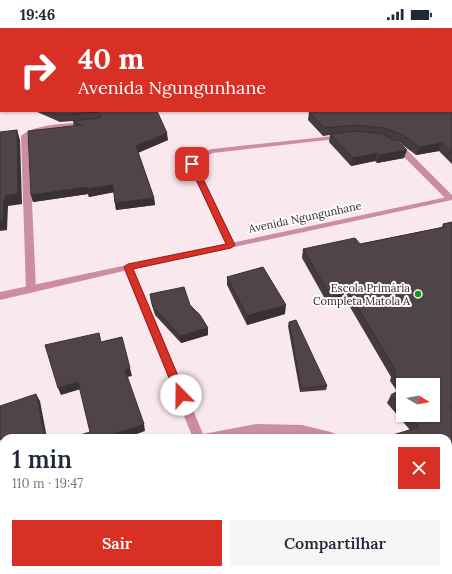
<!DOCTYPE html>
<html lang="pt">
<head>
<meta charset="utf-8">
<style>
  body { margin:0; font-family:Lora,serif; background:#f6f6f7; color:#1f2937; height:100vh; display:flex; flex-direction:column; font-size:15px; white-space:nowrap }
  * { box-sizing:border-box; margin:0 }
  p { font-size:13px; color:#747a83 }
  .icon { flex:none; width:22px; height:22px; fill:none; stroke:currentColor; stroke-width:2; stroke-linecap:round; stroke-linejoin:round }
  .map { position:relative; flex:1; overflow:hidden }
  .details { position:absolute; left:0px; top:406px; width:452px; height:140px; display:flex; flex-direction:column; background:#fff; border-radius:12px 12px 0 0; box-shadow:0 1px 3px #0004 }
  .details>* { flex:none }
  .top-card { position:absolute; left:0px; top:0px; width:452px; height:84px; box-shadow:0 1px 3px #0004; background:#d93025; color:#fff; overflow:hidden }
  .needle { width:26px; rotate:100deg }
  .buttons { position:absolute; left:396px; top:350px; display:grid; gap:8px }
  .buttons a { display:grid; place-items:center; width:44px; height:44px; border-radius:0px; background:#fff; box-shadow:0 1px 3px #0004; font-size:20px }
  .pin { position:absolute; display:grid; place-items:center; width:34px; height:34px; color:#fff; margin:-17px; border-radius:8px; box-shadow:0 2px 6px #0006 }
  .me { position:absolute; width:44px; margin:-22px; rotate:338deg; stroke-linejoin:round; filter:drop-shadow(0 0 3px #0008) }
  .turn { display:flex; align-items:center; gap:14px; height:84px; padding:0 12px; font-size:18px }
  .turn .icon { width:52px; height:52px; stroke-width:2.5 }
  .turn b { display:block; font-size:28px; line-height:34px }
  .round { display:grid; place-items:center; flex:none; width:42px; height:42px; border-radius:0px; background:#f6f6f7 }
  .headline { display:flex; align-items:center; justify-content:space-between; height:68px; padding:0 12px }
  h1 { font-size:24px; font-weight:600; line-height:30px }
  .action { display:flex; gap:8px; margin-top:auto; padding:8px 12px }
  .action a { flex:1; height:46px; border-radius:0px; background:#d93025; color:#fff; font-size:16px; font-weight:600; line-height:46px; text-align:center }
  .action a+a { background:#f6f6f7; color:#1f2937 }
  .status { display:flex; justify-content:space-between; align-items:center; height:28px; padding:0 20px; background:#fff; direction:ltr }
  .status svg { height:11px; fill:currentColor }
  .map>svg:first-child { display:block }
</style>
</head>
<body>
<div class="status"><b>19:46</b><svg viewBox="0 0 49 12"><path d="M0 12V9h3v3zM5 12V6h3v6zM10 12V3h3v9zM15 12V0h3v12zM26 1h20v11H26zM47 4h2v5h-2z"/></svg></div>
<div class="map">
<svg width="452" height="546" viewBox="0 0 452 546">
  <rect width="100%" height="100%" fill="#f9e8ee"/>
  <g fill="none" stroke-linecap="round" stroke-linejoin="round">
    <path fill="#cd8ca6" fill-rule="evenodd" d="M87,94L89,95V97L47,102L29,109L36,262L34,264H28L26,262L21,108C36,95 68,96 87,94Z
      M343,107L347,109L345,110L213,125L200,131L196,137L235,217L231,220L228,219L188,137L194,127L212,121Z
      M392,115H398L405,120L452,167V172H447L399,124L392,119Z
      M128,236L133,239L203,406L256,396L302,397L331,404L335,406L337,410L256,408L241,410H193L123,239Z
      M448,495L452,497V512L448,510Z
      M14,542H32L31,546H13Z"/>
    <path fill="#cd8ca6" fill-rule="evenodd" d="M452,168V172L128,242L0,272V264Z"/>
  </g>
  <path fill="#453a3e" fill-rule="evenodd" d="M452,33V136L439,123L416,127L400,115L395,113L404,130L377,135L375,133L351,138L329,114L330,107L323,108L308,92L309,84L451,83Z
    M35,83H157L168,112L138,125L154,170L155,177L116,182L114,164L89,169L88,166L33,174L31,167L74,98L73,93L85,92L60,94Z
    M452,194V439L410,402L387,375L391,367L397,363L390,353L391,349L347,274L329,278L302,230L303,221L360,216L442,199L443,196ZM403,357L433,387H403Z
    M227,249L285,286L247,297L227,257Z
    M150,266L190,277L208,307L181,315L155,287L151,274Z
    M289,294L327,358L326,362L300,364L288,298Z
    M366,542H448L452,546H369Z"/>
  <path fill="#383032" d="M451,20H452V27H451Z
    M17,102L20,112L22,176L8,178L7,202L0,203V192Z
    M167,105L168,112L137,125L136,118Z
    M442,115L439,123L416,127L419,119Z
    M407,122L404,130L377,135L379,127Z
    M377,125L375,133L351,138L353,130Z
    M113,157L115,164L89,169L88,166L33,174L31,167L87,159Z
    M154,170L155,177L116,182L115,175Z
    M349,265L347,274L329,278L331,269Z
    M286,277L285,286L247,297V288Z
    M208,300V307L181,315L180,308Z
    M130,340L132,348L127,349L125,342Z
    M78,354L81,361L61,367L58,360Z
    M36,366L40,373L47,410H45Z
    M144,396L145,403L126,410H114L113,406Z
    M9,408L10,410H4V418L0,411Z
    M452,433V439L448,440V434Z
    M342,542H348L340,544Z"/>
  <path fill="#504448" stroke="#383032" d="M124,0H150V1H125Z
    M300,0H452V20H451V1H301Z
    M451,32L452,33V125L442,115L419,119L403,107L384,100L356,97L324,100L309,84L317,83H451Z
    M48,83H157L167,105L136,118L154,170L115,175L113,157L87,161V159L31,167L28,103L81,97L73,93L100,90L101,88L100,85L98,84L58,87Z
    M17,102L18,166L4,168L3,192H0V104Z
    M356,103L383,106L402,117L407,122L379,127L377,125L353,130L330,106Z
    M452,194V378L450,379L452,381V433L448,434V410H383L419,399L408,387H433V357H403V358L393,345L396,343L349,265L331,269L303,221L355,210L360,216L445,199L443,196Z
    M263,239L286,277L247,288L227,249Z
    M184,259L190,277L200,287L208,300L180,308L153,279L150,266Z
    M296,292L327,358L301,360L289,294Z
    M99,305L101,314L122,309L130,340L125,342L144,396L113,406L115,410H70L90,404L78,354L58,360L45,317Z
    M403,360V381L391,367Z
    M36,366L45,410H9V408L0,411V378Z
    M448,506L452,510V546H377L374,542H448Z
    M75,542H91L93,546H69Z
    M151,542H214L213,546H150Z
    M241,542H316L318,546H234L233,545Z"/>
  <path fill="#d93025" stroke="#8d1f18" d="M192,134L196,136L235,217L231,220L133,241L186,367L185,370L181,372L177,370L176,367L124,239L128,236L226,216L189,136Z"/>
  <circle fill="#169425" stroke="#fdfafb" stroke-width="1.5" cx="418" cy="266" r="4"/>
  <g text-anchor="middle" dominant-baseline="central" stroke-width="4" stroke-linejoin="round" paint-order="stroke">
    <g font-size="11" fill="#322c2e" stroke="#fdfafb">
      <text transform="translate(305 189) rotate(-12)">Avenida Ngungunhane</text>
    </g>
    <g font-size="11" fill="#322c2e" stroke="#fdfafb" text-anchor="end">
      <text x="410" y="260">Escola Primária<tspan x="410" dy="13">Completa Matola A</tspan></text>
    </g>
  </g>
</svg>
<div class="buttons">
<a><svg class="needle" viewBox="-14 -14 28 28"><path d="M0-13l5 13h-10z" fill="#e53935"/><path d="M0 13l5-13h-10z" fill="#747a83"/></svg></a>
</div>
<div class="pin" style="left:192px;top:136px;background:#d93025"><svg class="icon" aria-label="arrive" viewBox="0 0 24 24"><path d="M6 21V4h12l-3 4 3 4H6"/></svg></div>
<svg class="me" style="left:181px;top:367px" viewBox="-20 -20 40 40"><circle r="19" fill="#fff"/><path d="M0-13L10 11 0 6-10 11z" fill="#d93025"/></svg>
<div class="top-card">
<div class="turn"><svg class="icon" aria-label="right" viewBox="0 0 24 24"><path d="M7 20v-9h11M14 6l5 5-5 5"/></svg><div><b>40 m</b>Avenida Ngungunhane</div></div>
</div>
<section class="details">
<div class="headline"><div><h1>1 min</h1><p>110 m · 19:47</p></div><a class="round" style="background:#d93025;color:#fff"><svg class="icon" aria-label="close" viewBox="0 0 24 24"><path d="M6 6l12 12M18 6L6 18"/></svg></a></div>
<div class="action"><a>Sair</a><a>Compartilhar</a></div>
</section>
</div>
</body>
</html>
